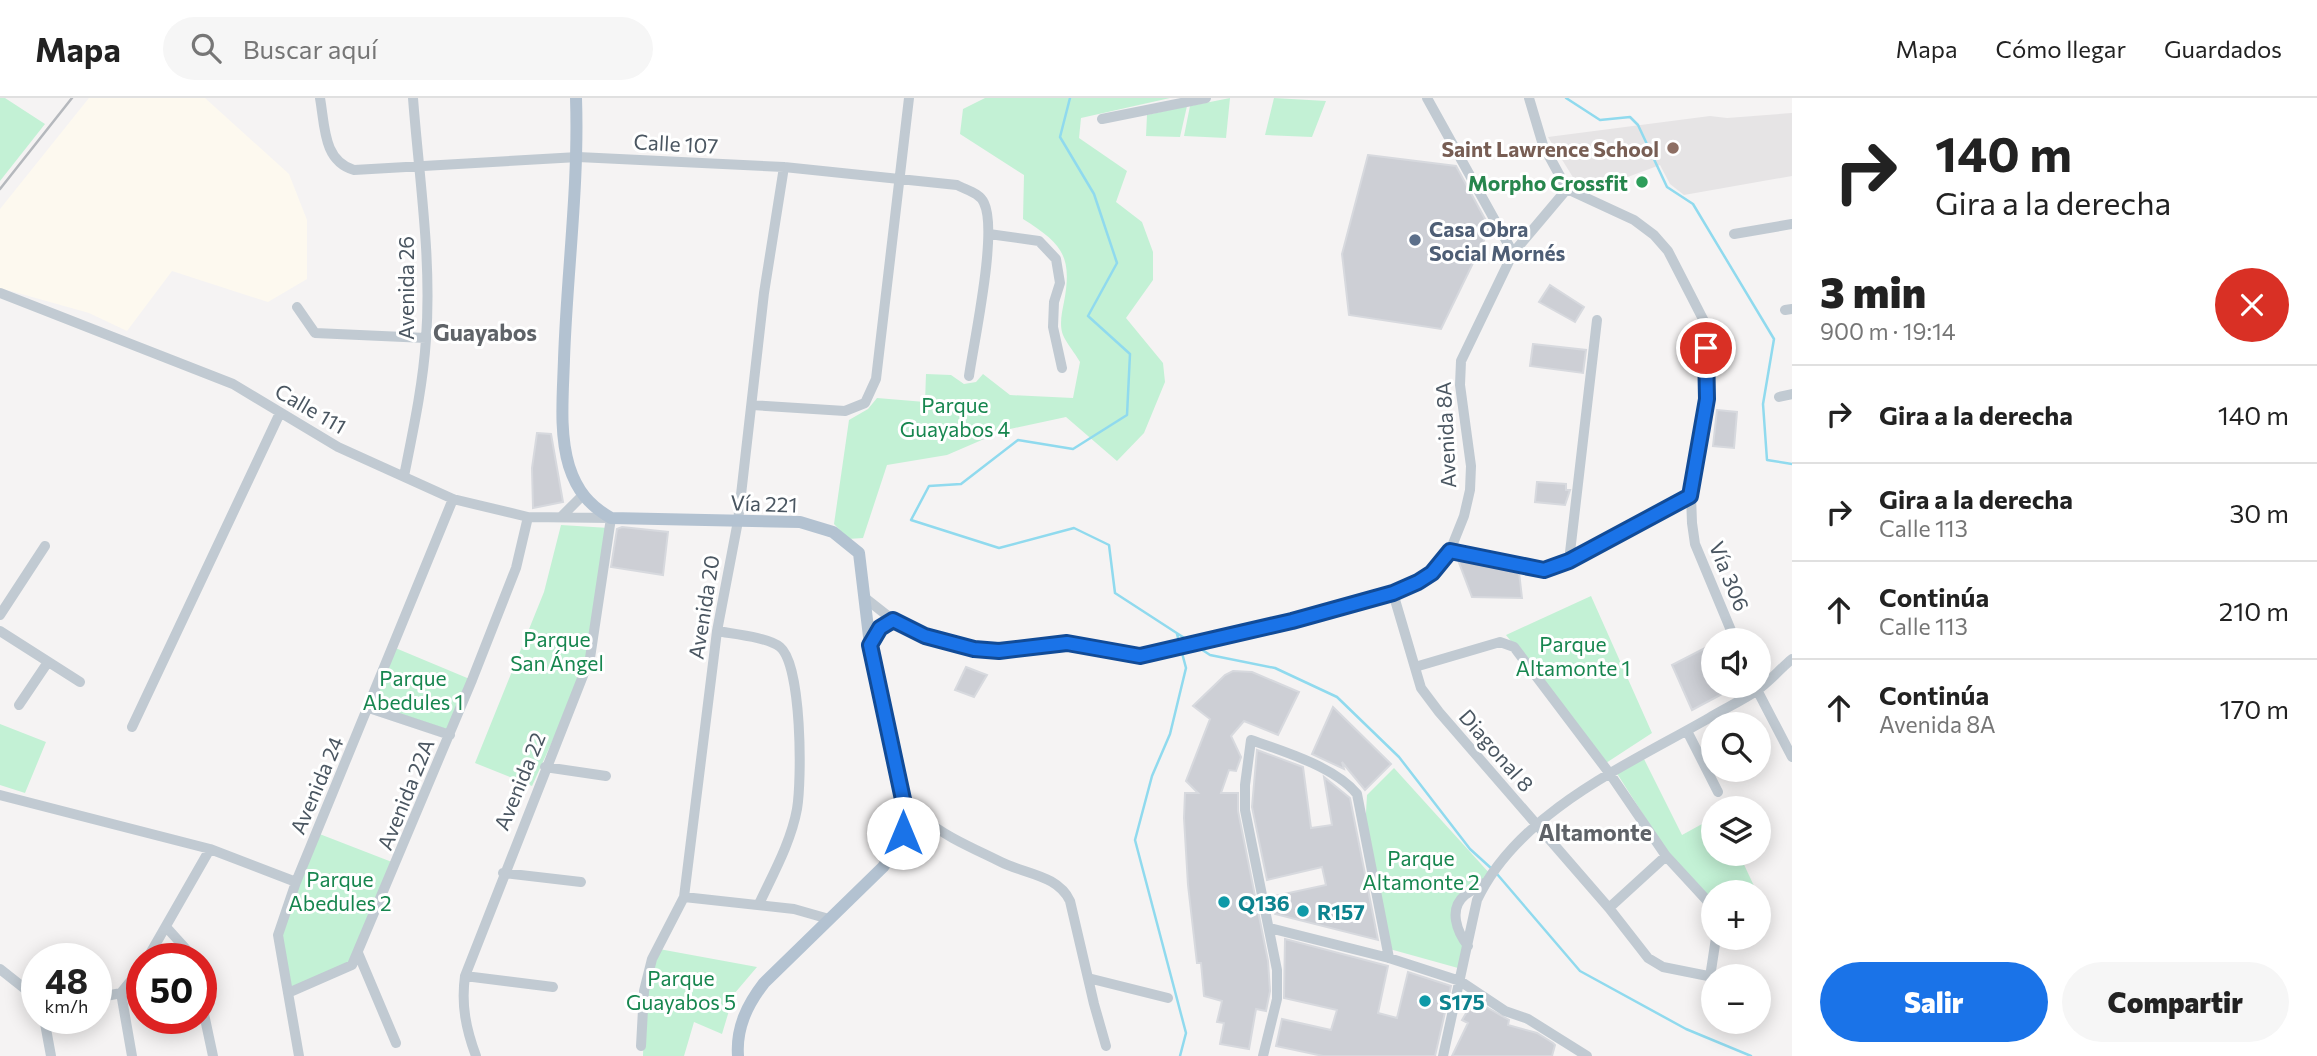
<!DOCTYPE html>
<html lang="es">
<head>
<meta charset="utf-8">
<style>
  body { margin:0; font-family:Commissioner,sans-serif; background:#f6f6f6; color:#222; height:100vh; display:flex; flex-direction:column; font-size:26px; white-space:nowrap }
  * { box-sizing:border-box; margin:0 }
  p { font-size:23px; color:#767676 }
  .icon { flex:none; width:38px; height:38px; fill:none; stroke:currentColor; stroke-width:2; stroke-linecap:round; stroke-linejoin:round }
  .map { position:relative; flex:1; overflow:hidden }
  .side { display:flex; flex-direction:column; background:#fff; width:525px }
  .side>* { flex:none }
  .top-card { background:#fff; color:#222; overflow:hidden }
  .tools { position:absolute; left:1701px; top:530px; display:grid; gap:14px }
  .tools a { display:grid; place-items:center; width:70px; height:70px; border-radius:50%; background:#fff; box-shadow:0 4px 18px #0003; font-size:35px }
  .speed { position:absolute; left:21px; top:845px; display:flex; gap:14px; font-size:35px; font-weight:700; text-align:center }
  .speed>* { display:grid; place-content:center; width:91px; height:91px; border-radius:50%; background:#fff; box-shadow:0 4px 18px #0003; line-height:1 }
  .speed small { font-size:18px; font-weight:400 }
  .speed .limit { border:10px solid #d22; background:#fff; color:#111 }
  .pin { position:absolute; display:grid; place-items:center; width:60px; height:60px; color:#fff; margin:-30px; border:4px solid #fff; border-radius:50%; box-shadow:0 2px 7px #0007 }
  .me { position:absolute; width:77px; margin:-38px; rotate:0deg; stroke-linejoin:round; filter:drop-shadow(0 0 5px #0008) }
  .turn { display:flex; align-items:center; gap:24px; height:147px; padding:0 28px; font-size:32px }
  .turn .icon { width:91px; height:91px; stroke-width:2.5 }
  .turn b { display:block; font-size:49px; line-height:60px }
  .round { display:grid; place-items:center; flex:none; width:74px; height:74px; border-radius:37px; background:#f6f6f6 }
  .summary { display:flex; align-items:center; justify-content:space-between; height:119px; padding:0 28px }
  h1 { font-size:42px; font-weight:800; line-height:52px }
  .primary-button { display:flex; gap:14px; margin-top:auto; padding:14px 28px }
  .primary-button a { flex:1; height:80px; border-radius:42px; background:#1a73e8; color:#fff; font-size:28px; font-weight:800; line-height:80px; text-align:center }
  .primary-button a+a { background:#f6f6f6; color:#222 }
  ul { padding:0; list-style:none }
  li { display:flex; align-items:center; gap:21px; height:98px; padding:0 28px; border-top:2px solid #e0e0e0 }
  li div { flex:1 }
  li b { display:block; font-size:26px }
  li em { font-style:normal }
  header { display:flex; align-items:center; gap:42px; box-sizing:border-box; height:98px; padding:0 35px; background:#fff; border-bottom:2px solid #e0e0e0 }
  header strong { font-size:33px }
  nav { display:flex; gap:38px; margin-inline-start:auto; font-size:24px }
  .search { width:490px; height:63px; background:#f6f6f6; display:flex; align-items:center; gap:18px; box-sizing:border-box; padding:0 24px; border-radius:38px; color:#767676; font-size:26px }
  main { display:flex; flex:1; min-height:0 }
  .map>svg:first-child { display:block }
</style>
</head>
<body>
<header>
<strong>Mapa</strong>
<div class="search"><svg class="icon" aria-label="search" viewBox="0 0 24 24"><circle cx="10" cy="10" r="6"/><path d="M15 15l6 6"/></svg>Buscar aquí</div>
<nav><a>Mapa</a><a>Cómo llegar</a><a>Guardados</a></nav>
</header>
<main>
<div class="map">
<svg width="1792" height="958" viewBox="0 0 1792 958">
  <rect width="100%" height="100%" fill="#f5f3f3"/>
  <path fill="#fdf9ef" d="M89,0H205L289,76L307,122V181L268,204L172,173L127,233L89,215L0,190V111Z"/>
  <path fill="#e6e4e5" d="M1792,15V78L1684,97L1670,86L1660,67L1590,93L1574,81L1548,39L1710,18L1727,20Z"/>
  <path fill="#c3f1d5" d="M0,0H5L45,26L0,83Z
    M985,0H1170L1081,20L1079,40L1127,73L1116,104L1142,124L1153,154V182L1126,220L1163,265L1165,284L1144,335L1117,363L1066,319L1005,332L947,357L887,367L863,440L848,441L834,426L849,322L868,311L877,300L925,304L926,276L951,277L964,286L976,284L983,276L1010,297L1073,300L1080,264C1075,255 1067,246 1063,237C1059,227 1062,214 1064,204C1073,157 1061,145 1023,121L1024,77L960,36L963,11Z
    M1230,0L1226,40L1184,38L1190,8Z
    M1274,0L1326,3L1312,39L1265,37Z
    M1187,8L1180,39L1146,38L1147,17Z
    M561,427L609,430L590,560L532,688L475,665L544,494Z
    M1591,498L1652,635L1606,665L1506,537Z
    M393,549L472,582L450,637L369,610Z
    M0,626L46,644L25,695L0,687Z
    M1644,661L1682,737L1713,720V756H1739L1755,790L1748,794H1713V809L1671,760L1616,674Z
    M1394,670L1491,777L1457,811L1464,842L1458,870L1386,850L1365,732L1367,697Z
    M317,735L397,766L352,867L288,895L278,837Z
    M659,851L757,869L734,896L722,936L694,924L684,958H643L645,891Z"/>
  <g fill="none" stroke-linecap="round" stroke-linejoin="round">
    <path stroke="#90daee" stroke-width="2.5" d="M1070,0L1060,39L1094,96L1117,165L1088,218L1130,256L1127,317L1073,351L1018,342L961,386L929,388L911,422L999,450L1074,430L1109,447L1115,495L1189,543
      M1566,0L1600,22L1630,19L1638,27L1667,89L1693,106L1774,241L1763,306L1767,362L1792,366
      M1177,536L1186,570L1170,636L1152,678L1135,742L1186,935L1180,958
      M1198,549L1210,557L1275,570L1337,599L1399,659L1470,751L1492,771
      M1497,776L1580,873L1686,931L1751,958"/>
  </g>
  <path fill="#cdcfd5" stroke="#d7d9de" stroke-width="2" d="M1368,57L1456,68L1490,130L1441,231L1349,217L1342,156Z
    M1550,187L1584,209L1575,224L1539,204Z
    M1533,246L1586,252L1583,275L1530,268Z
    M1717,312L1737,314L1734,350L1713,348Z
    M537,335L551,336L563,404L533,410L532,370Z
    M1537,384L1566,386V392H1570L1565,407L1535,404Z
    M622,429L668,434L663,477L611,469L617,431Z
    M1458,462L1519,474L1522,500L1472,499Z
    M1713,546V588H1737L1692,612L1672,567Z
    M966,569L987,577L974,599L955,592Z
    M1233,573L1252,574L1299,594L1278,637L1244,623L1231,638L1241,659L1236,673L1229,672L1221,695H1238V713L1268,863L1270,893L1266,913L1256,911L1249,951L1220,946L1224,925L1217,924L1222,903L1204,898L1201,865H1197L1188,787L1184,720L1185,695H1198L1186,683L1210,621L1193,608L1225,577Z
    M1333,609L1391,666L1365,692L1342,664L1344,671L1312,656Z
    M1257,652L1303,669L1311,730L1332,727L1324,679L1350,700L1378,842L1275,816L1270,799L1326,787L1322,769L1267,782L1252,709Z
    M1285,841L1388,868L1378,915L1397,920L1408,874L1451,888L1435,958H1323L1276,948L1282,921L1331,932L1337,912L1284,900Z
    M1474,902L1509,922L1508,927L1537,935L1553,945L1555,947L1552,958H1452L1468,925L1462,922Z"/>
  <g fill="none" stroke-linecap="round" stroke-linejoin="round">
    <path stroke="#c1cad2" stroke-width="10" d="M320,0C325,28 323,63 354,72L578,59L784,69L957,87C966,92 980,95 984,105C998,133 974,243 969,278
      M1427,0L1513,155
      M1529,0L1543,47L1567,91L1634,122L1654,137L1668,153L1705,225L1707,301L1691,398L1692,425L1695,446L1735,542
      M1102,21L1206,0
      M989,136L1039,143L1056,161L1060,185L1054,204L1053,229L1062,270
      M1734,136L1792,126
      M0,195L233,286L338,349L453,401L528,419L611,420L590,560L465,878C461,907 466,931 476,958
      M297,209L315,235L426,240
      M1785,212L1792,211
      M1779,299L1792,296
      M752,307L845,313L865,305L876,281L909,0
      M404,378C413,333 423,287 426,241C432,161 419,80 413,0
      M561,419L582,398
      M1450,453L1544,472L1569,463L1691,398
      M1569,463L1597,222
      M1393,495L1421,590L1439,614L1609,810L1648,860L1663,869L1713,879
      M865,500L893,522L925,538L974,551L998,553L1067,545L1140,558L1292,523L1393,495L1418,484L1442,465L1450,453L1464,418L1470,392L1471,368L1460,287L1461,263L1513,155L1567,91
      M0,517L45,448
      M0,533L80,584
      M717,533C733,536 768,539 780,549C802,567 802,682 797,711C791,744 773,776 759,806
      M1415,569L1500,544L1514,549L1610,676L1666,758L1713,809
      M1755,588L1792,659
      M19,607L48,564
      M369,610L450,637
      M132,629L280,315
      M1687,633L1718,694
      M545,669L606,678
      M0,697L210,751L296,784
      M904,722L924,721C946,739 975,751 1001,764C1025,776 1058,777 1070,803L1094,906L1106,948
      M503,775L581,784
      M684,799L794,811L829,821
      M1609,810L1666,758
      M167,830L195,861
      M1270,830L1389,860L1460,883L1505,913L1528,921L1587,958
      M1468,848C1457,834 1448,811 1465,797C1471,792 1478,789 1484,785
      M358,855L396,945
      M147,861L210,751
      M0,871L29,894L37,904
      M465,878L553,889
      M1710,879L1716,840
      M1088,880L1168,900
      M121,895L132,958
      M121,895L142,869
      M288,895L352,867L472,582L516,470L528,419
      M96,900L121,895
      M201,902L213,958
      M44,920L51,958
      M641,948L644,893L652,861L684,799L717,533L738,423L764,195L784,69
      M299,958L278,837L296,784L453,401
      M1263,958L1277,901V872L1245,712V687L1251,642C1283,653 1335,669 1357,696L1389,860
      M1443,958L1477,802C1518,714 1629,666 1709,620C1724,611 1741,603 1756,593C1769,584 1780,571 1792,561"/>
    <path stroke="#b3c2d1" stroke-width="12" d="M576,0C579,87 567,174 564,261C563,296 559,335 569,368C577,393 589,407 611,420L800,424L833,434L859,455L870,547L903,706V735L897,749L883,769L764,885C747,907 736,930 738,958
      M871,547L880,530L893,522"/>
    <path stroke="#b5b8bd" stroke-width="2.5" d="M0,91L72,0"/>
  </g>
  <g fill="none" stroke-linecap="round" stroke-linejoin="round">
    <g stroke="#114b97" stroke-width="18">
      <path id="route" d="M903,735L904,706L870,547L880,530L893,522L925,538L974,551L999,553L1067,545L1140,558L1292,523L1393,495L1418,484L1432,475L1450,453L1544,472L1569,463L1690,398L1707,301L1706,250"/>
    </g>
    <use href="#route" stroke="#1a73e8" stroke-width="12"/>
  </g>
  <circle fill="#8d6e63" stroke="#fff" stroke-width="2.5" cx="1673" cy="50" r="7"/>
  <circle fill="#2e9e5b" stroke="#fff" stroke-width="2.5" cx="1642" cy="84" r="7"/>
  <circle fill="#5c6f8a" stroke="#fff" stroke-width="2.5" cx="1415" cy="142" r="7"/>
  <g fill="#0f9aa8" stroke="#fff" stroke-width="2.5">
    <circle cx="1224" cy="804" r="7"/>
    <circle cx="1303" cy="813" r="7"/>
    <circle cx="1425" cy="903" r="7"/>
  </g>
  <g text-anchor="middle" dominant-baseline="central" stroke-width="6" stroke-linejoin="round" paint-order="stroke">
    <g font-size="21" fill="#4a5661" stroke="#fff">
      <text transform="translate(676 45) rotate(3)">Calle 107</text>
      <text transform="translate(405 190) rotate(-90)">Avenida 26</text>
      <text transform="translate(311 310) rotate(30)">Calle 111</text>
      <text transform="translate(1445 337) rotate(-93)">Avenida 8A</text>
      <text transform="translate(764 405) rotate(2)">Vía 221</text>
      <text transform="translate(1730 478) rotate(68)">Vía 306</text>
      <text transform="translate(703 509) rotate(-81)">Avenida 20</text>
      <text transform="translate(1497 652) rotate(49)">Diagonal 8</text>
      <text transform="translate(519 683) rotate(-68)">Avenida 22</text>
      <text transform="translate(316 687) rotate(-67)">Avenida 24</text>
      <text transform="translate(405 696) rotate(-68)">Avenida 22A</text>
    </g>
    <g font-size="21" font-weight="bold" fill="#785e54" stroke="#fff" text-anchor="end">
      <text x="1659" y="50">Saint Lawrence School</text>
    </g>
    <g font-size="21" font-weight="bold" fill="#27864d" stroke="#fff" text-anchor="end">
      <text x="1628" y="84">Morpho Crossfit</text>
    </g>
    <g font-size="21" font-weight="bold" fill="#4e5e75" stroke="#fff" text-anchor="start">
      <text x="1429" y="130">Casa Obra<tspan x="1429" dy="24">Social Mornés</tspan></text>
    </g>
    <g font-size="21" fill="#17864f" stroke="#fff">
      <text x="955" y="306">Parque<tspan x="955" dy="24">Guayabos 4</tspan></text>
      <text x="557" y="540">Parque<tspan x="557" dy="24">San Ángel</tspan></text>
      <text x="1573" y="545">Parque<tspan x="1573" dy="24">Altamonte 1</tspan></text>
      <text x="413" y="579">Parque<tspan x="413" dy="24">Abedules 1</tspan></text>
      <text x="1421" y="759">Parque<tspan x="1421" dy="24">Altamonte 2</tspan></text>
      <text x="340" y="780">Parque<tspan x="340" dy="24">Abedules 2</tspan></text>
      <text x="681" y="879">Parque<tspan x="681" dy="24">Guayabos 5</tspan></text>
    </g>
    <g font-size="21" font-weight="bold" fill="#0d838f" stroke="#fff" text-anchor="start">
      <text x="1238" y="804">Q136</text>
      <text x="1317" y="813">R157</text>
      <text x="1439" y="903">S175</text>
    </g>
    <g font-size="23" font-weight="bold" fill="#5f6368" stroke="#fff">
      <text x="485" y="234">Guayabos</text>
      <text x="1595" y="734">Altamonte</text>
    </g>
  </g>
</svg>
<div class="tools">
<a><svg class="icon" aria-label="sound" viewBox="0 0 24 24"><path d="M4 9h4l5-4v14l-5-4H4zM17 9q2 3 0 6"/></svg></a>
<a><svg class="icon" aria-label="search" viewBox="0 0 24 24"><circle cx="10" cy="10" r="6"/><path d="M15 15l6 6"/></svg></a>
<a><svg class="icon" aria-label="layers" viewBox="0 0 24 24"><path d="M12 4l9 5-9 5-9-5zM3 14l9 5 9-5"/></svg></a>
<a>+</a>
<a>−</a>
</div>
<div class="speed"><div>48<small>km/h</small></div><div class="limit">50</div></div>
<div class="pin" style="left:1706px;top:250px;background:#d93025"><svg class="icon" aria-label="arrive" viewBox="0 0 24 24"><path d="M6 21V4h12l-3 4 3 4H6"/></svg></div>
<svg class="me" style="left:903px;top:735px" viewBox="-20 -20 40 40"><circle r="19" fill="#fff"/><path d="M0-13L10 11 0 6-10 11z" fill="#1a73e8"/></svg>
</div>
<section class="side">
<div class="top-card">
<div class="turn"><svg class="icon" aria-label="right" viewBox="0 0 24 24"><path d="M7 20v-9h11M14 6l5 5-5 5"/></svg><div><b>140 m</b>Gira a la derecha</div></div>
</div>
<div class="summary"><div><h1>3 min</h1><p>900 m · 19:14</p></div><a class="round" style="background:#d93025;color:#fff"><svg class="icon" aria-label="close" viewBox="0 0 24 24"><path d="M6 6l12 12M18 6L6 18"/></svg></a></div>
<ul>
<li><svg class="icon" aria-label="right" viewBox="0 0 24 24"><path d="M7 20v-9h11M14 6l5 5-5 5"/></svg><div><b>Gira a la derecha</b></div><em>140 m</em></li>
<li><svg class="icon" aria-label="right" viewBox="0 0 24 24"><path d="M7 20v-9h11M14 6l5 5-5 5"/></svg><div><b>Gira a la derecha</b><p>Calle 113</p></div><em>30 m</em></li>
<li><svg class="icon" aria-label="ahead" viewBox="0 0 24 24"><path d="M12 20V5M6 11l6-6 6 6"/></svg><div><b>Continúa</b><p>Calle 113</p></div><em>210 m</em></li>
<li><svg class="icon" aria-label="ahead" viewBox="0 0 24 24"><path d="M12 20V5M6 11l6-6 6 6"/></svg><div><b>Continúa</b><p>Avenida 8A</p></div><em>170 m</em></li>
</ul>
<div class="primary-button"><a>Salir</a><a>Compartir</a></div>
</section>
</main>
</body>
</html>
